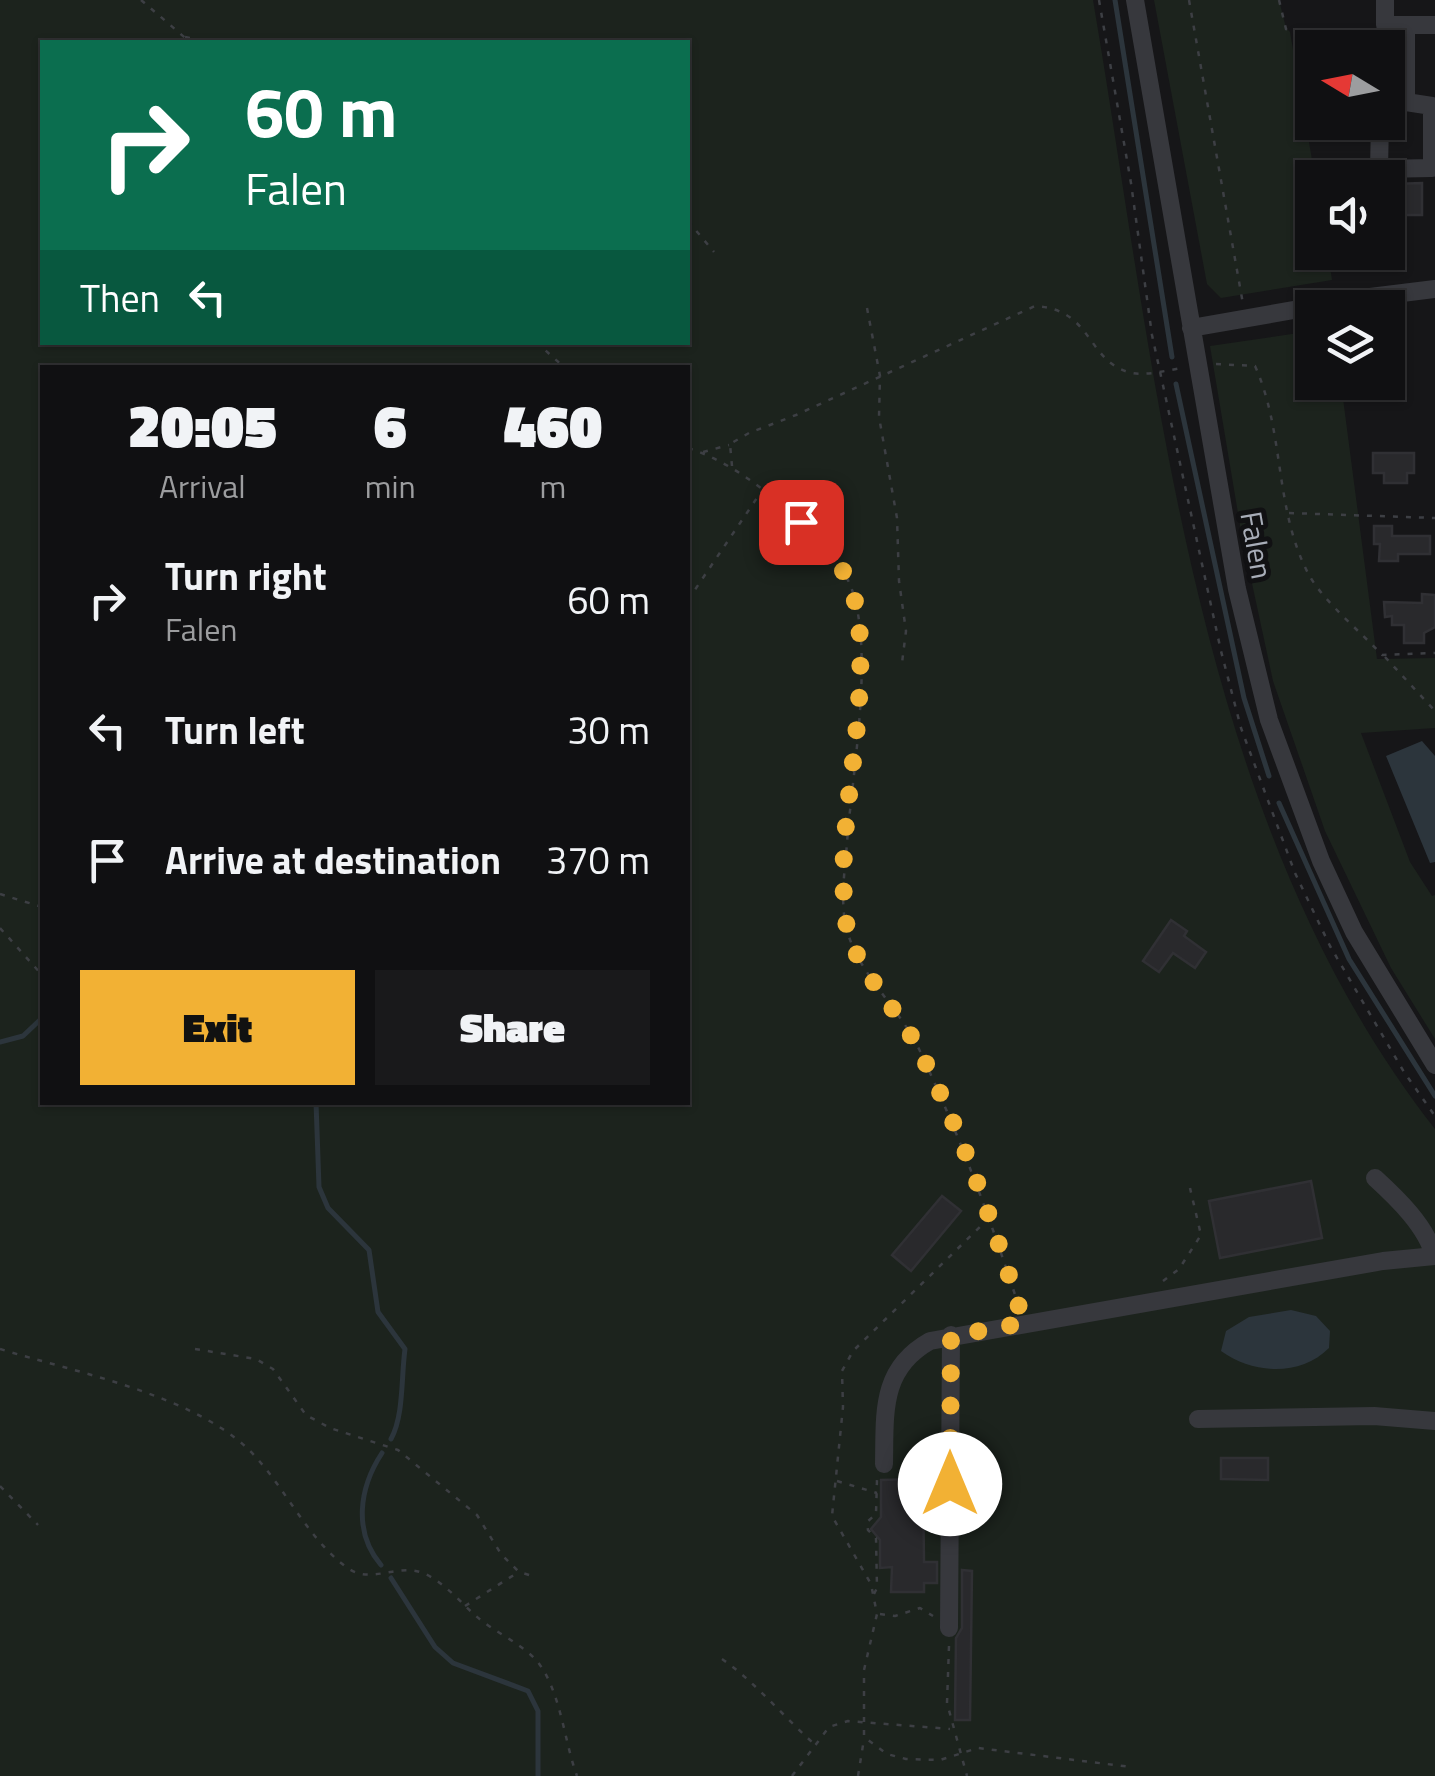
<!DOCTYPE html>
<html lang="en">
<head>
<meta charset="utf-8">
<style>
  body { margin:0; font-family:"Titillium Web",sans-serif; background:#19191b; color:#f1f3f6; height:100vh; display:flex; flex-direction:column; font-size:38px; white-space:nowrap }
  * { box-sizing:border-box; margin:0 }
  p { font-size:32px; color:#9c9d9f }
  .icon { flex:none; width:55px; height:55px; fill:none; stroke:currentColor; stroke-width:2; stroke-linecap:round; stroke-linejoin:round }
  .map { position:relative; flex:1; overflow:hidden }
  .sheet { position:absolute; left:40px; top:365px; width:650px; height:740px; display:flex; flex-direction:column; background:#101012; border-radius:0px; box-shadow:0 2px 8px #0004,0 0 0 2px #303032 }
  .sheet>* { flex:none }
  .hud { position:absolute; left:40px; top:40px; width:650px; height:305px; border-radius:0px; box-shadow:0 2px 8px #0004,0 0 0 2px #303032; background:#0b6e4f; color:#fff; overflow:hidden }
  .needle { width:65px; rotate:280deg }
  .fabs { position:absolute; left:1295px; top:30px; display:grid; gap:20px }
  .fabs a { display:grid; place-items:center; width:110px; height:110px; border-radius:0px; background:#101012; box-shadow:0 2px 8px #0004,0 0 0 2px #303032; font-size:50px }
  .pin { position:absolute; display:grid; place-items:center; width:85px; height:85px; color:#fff; margin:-42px; border-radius:20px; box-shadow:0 5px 15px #0006 }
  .me { position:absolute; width:110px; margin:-55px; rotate:0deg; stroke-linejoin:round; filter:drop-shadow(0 0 8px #0008) }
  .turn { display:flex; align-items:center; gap:35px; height:210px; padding:0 40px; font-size:45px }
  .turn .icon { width:130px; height:130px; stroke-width:2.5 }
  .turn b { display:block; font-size:70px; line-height:85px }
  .then { display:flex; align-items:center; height:95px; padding:0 40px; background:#0003; gap:20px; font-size:38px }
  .eta { display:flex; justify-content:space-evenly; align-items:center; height:170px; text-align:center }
  .eta b { font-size:60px; font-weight:800; line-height:70px }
  .primary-button { display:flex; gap:20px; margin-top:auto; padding:20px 40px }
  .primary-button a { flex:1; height:115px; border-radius:0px; background:#f2b134; color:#111; font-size:40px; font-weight:800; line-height:115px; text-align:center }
  .primary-button a+a { background:#19191b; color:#f1f3f6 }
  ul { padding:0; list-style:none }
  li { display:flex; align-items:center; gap:30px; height:130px; padding:0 40px }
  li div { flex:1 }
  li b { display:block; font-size:38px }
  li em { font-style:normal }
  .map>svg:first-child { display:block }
</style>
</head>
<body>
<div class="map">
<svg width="1435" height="1776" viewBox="0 0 1435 1776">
  <rect width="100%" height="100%" fill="#161618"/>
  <path fill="#1c231d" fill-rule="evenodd" d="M0,0H1093C1157,375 1192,819 1435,1129V1776H0ZM42,42H688V342H42ZM42,368H688V1102H42Z
    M1154,0H1279L1286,28L1290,32L1315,177L1312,178V252L1328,253L1332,280L1221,298L1207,284Z
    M1312,331V382L1341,383L1377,659L1435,658V728L1361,733L1410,862L1432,896L1435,895V1039L1391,968L1325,831L1273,681L1242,537L1210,346Z"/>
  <path fill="#2c353c" d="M1422,741L1435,756V862L1430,863L1386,756Z
    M1291,1310L1316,1316L1330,1331L1329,1348C1300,1377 1253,1374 1221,1351L1226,1331L1249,1317Z"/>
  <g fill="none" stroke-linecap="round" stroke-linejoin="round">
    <path stroke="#2c353c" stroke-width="5" d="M1115,0L1172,357
      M1176,384L1244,698L1269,776
      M1279,803L1349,959L1435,1096
      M0,1042L23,1036L42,1018
      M316,1102L319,1187L328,1208L369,1250L378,1312L405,1349C401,1378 404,1415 391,1439
      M381,1565C353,1532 359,1488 382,1453
      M391,1578L435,1647L453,1663L528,1691L538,1711V1776"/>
  </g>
  <path fill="#29292c" stroke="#303034" stroke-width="2.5" d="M1422,183V215H1392L1393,184Z
    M1373,453H1414V473H1407V483H1384V473H1373Z
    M1374,526H1392V536H1430V554H1398V561H1379L1380,544H1374Z
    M1422,594L1435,595V627L1424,633V643H1404V625H1392V616L1385,617L1384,602L1422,603Z
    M1171,920L1187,931L1184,936L1206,952L1195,968L1173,953L1159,972L1143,961Z
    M1311,1181L1322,1238L1220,1258L1209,1201Z
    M942,1196L961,1211L911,1271L892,1255Z
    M1221,1458H1268V1480L1221,1479Z
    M923,1479L924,1562H937V1583H924V1592H891L892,1567L880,1568V1540L871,1529L881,1517V1480Z
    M962,1570L972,1571L970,1720H955L956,1638L962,1628Z"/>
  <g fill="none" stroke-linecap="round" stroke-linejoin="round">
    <path stroke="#3d3f44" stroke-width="2.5" stroke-dasharray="5 8" stroke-linecap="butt" d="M141,0L190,42
      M1099,0L1131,183L1152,335L1221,651L1241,728L1295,873L1330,946L1404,1072L1435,1116
      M1189,0L1243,304
      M1279,0L1286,29L1290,32L1368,34
      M185,37L213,42
      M688,221L714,252
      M867,308L880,376L879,417L897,518L899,581L906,631L902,663
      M536,342L565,368
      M1216,364L1255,366C1285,432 1274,510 1309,575C1324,602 1361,632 1382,655L1435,653
      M688,448C728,461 764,488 795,517C817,537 839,558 851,587C875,651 852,773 847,843C845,869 840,900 846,926C856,972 899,1007 919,1049C959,1134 991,1220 1020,1310
      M703,452L729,445
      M732,466L730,444L749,433L796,415L1035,306C1092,309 1087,360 1128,372C1145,377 1166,370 1183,368
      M1289,513L1435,518
      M688,600L761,492
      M1385,657L1435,711
      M0,894L42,907
      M0,928L42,975
      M989,1218L853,1351L842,1371L843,1407L832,1516L871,1584L877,1614L864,1670V1737L887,1754L906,1759L940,1760L978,1748L1131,1767
      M1163,1281L1179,1269L1201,1235L1190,1188
      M0,1349C75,1372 188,1394 246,1447C284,1483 306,1539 349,1569C372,1584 398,1563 423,1573C444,1582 459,1601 476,1616C494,1632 521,1643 537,1661C561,1691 564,1741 577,1776
      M195,1349L256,1359L273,1369L306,1415L330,1428L398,1450L477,1515L501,1554L519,1572L536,1577
      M837,1481L877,1493
      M0,1486L38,1525
      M874,1594L877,1588L876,1538L868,1530L867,1522L876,1514L877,1480
      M465,1606L517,1573
      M880,1614L895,1616L920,1608L933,1616
      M949,1646L947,1703L967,1776
      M722,1659C754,1681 782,1715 812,1742
      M792,1776L829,1727L848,1721L950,1729
      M858,1776L864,1739"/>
    <path stroke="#37383d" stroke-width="18" d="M1135,0L1237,589L1269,720L1321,861L1354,932L1435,1065
      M1385,0V25H1435
      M1406,25V102
      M1380,122L1379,169L1432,168V106L1406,102L1388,105
      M1191,328L1362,298L1435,289
      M1375,1178C1397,1198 1427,1227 1434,1256
      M1198,1419L1374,1416L1435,1421
      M884,1464C885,1413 880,1369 930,1341L1383,1261L1435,1256
      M949,1628L951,1335"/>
  </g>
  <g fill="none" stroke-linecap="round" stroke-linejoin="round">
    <path stroke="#f2b134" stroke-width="18" stroke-dasharray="0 32.4" d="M801,522C821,541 841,561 851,588C861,616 861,650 860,679C858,759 836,841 846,921C851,964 897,1008 917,1046C963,1133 995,1229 1024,1323L951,1336L950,1484"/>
  </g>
  <g text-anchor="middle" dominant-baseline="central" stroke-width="10" stroke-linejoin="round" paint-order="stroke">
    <g font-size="30" fill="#a8adb8" stroke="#111113">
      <text transform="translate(1257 545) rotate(80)">Falen</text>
    </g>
  </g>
</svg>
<div class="fabs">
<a><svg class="needle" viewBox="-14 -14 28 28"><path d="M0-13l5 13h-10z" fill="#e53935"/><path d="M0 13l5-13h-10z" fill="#9c9d9f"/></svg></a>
<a><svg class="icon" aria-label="sound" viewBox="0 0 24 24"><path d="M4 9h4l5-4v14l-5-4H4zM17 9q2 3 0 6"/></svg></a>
<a><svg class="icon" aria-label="layers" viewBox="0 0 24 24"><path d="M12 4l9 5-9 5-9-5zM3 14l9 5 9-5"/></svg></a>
</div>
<div class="pin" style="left:801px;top:522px;background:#d93025"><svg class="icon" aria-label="arrive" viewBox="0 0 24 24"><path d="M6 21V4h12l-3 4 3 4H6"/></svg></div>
<svg class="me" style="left:950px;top:1484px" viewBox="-20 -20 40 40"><circle r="19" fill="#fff"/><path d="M0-13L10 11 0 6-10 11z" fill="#f2b134"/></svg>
<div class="hud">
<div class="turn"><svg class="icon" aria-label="right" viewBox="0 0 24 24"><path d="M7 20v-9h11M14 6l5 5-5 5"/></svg><div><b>60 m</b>Falen</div></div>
<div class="then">Then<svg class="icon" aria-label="left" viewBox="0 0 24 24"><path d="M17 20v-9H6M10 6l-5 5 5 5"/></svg></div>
</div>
<section class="sheet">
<div class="eta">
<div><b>20:05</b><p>Arrival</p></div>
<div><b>6</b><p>min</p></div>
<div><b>460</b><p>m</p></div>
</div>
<ul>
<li><svg class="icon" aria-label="right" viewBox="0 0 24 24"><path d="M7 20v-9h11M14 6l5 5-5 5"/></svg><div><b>Turn right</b><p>Falen</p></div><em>60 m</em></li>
<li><svg class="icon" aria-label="left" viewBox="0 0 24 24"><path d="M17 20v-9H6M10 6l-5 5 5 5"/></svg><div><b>Turn left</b></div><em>30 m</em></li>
<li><svg class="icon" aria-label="arrive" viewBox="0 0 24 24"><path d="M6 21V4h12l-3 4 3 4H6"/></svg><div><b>Arrive at destination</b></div><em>370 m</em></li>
</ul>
<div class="primary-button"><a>Exit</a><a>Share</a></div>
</section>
</div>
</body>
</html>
